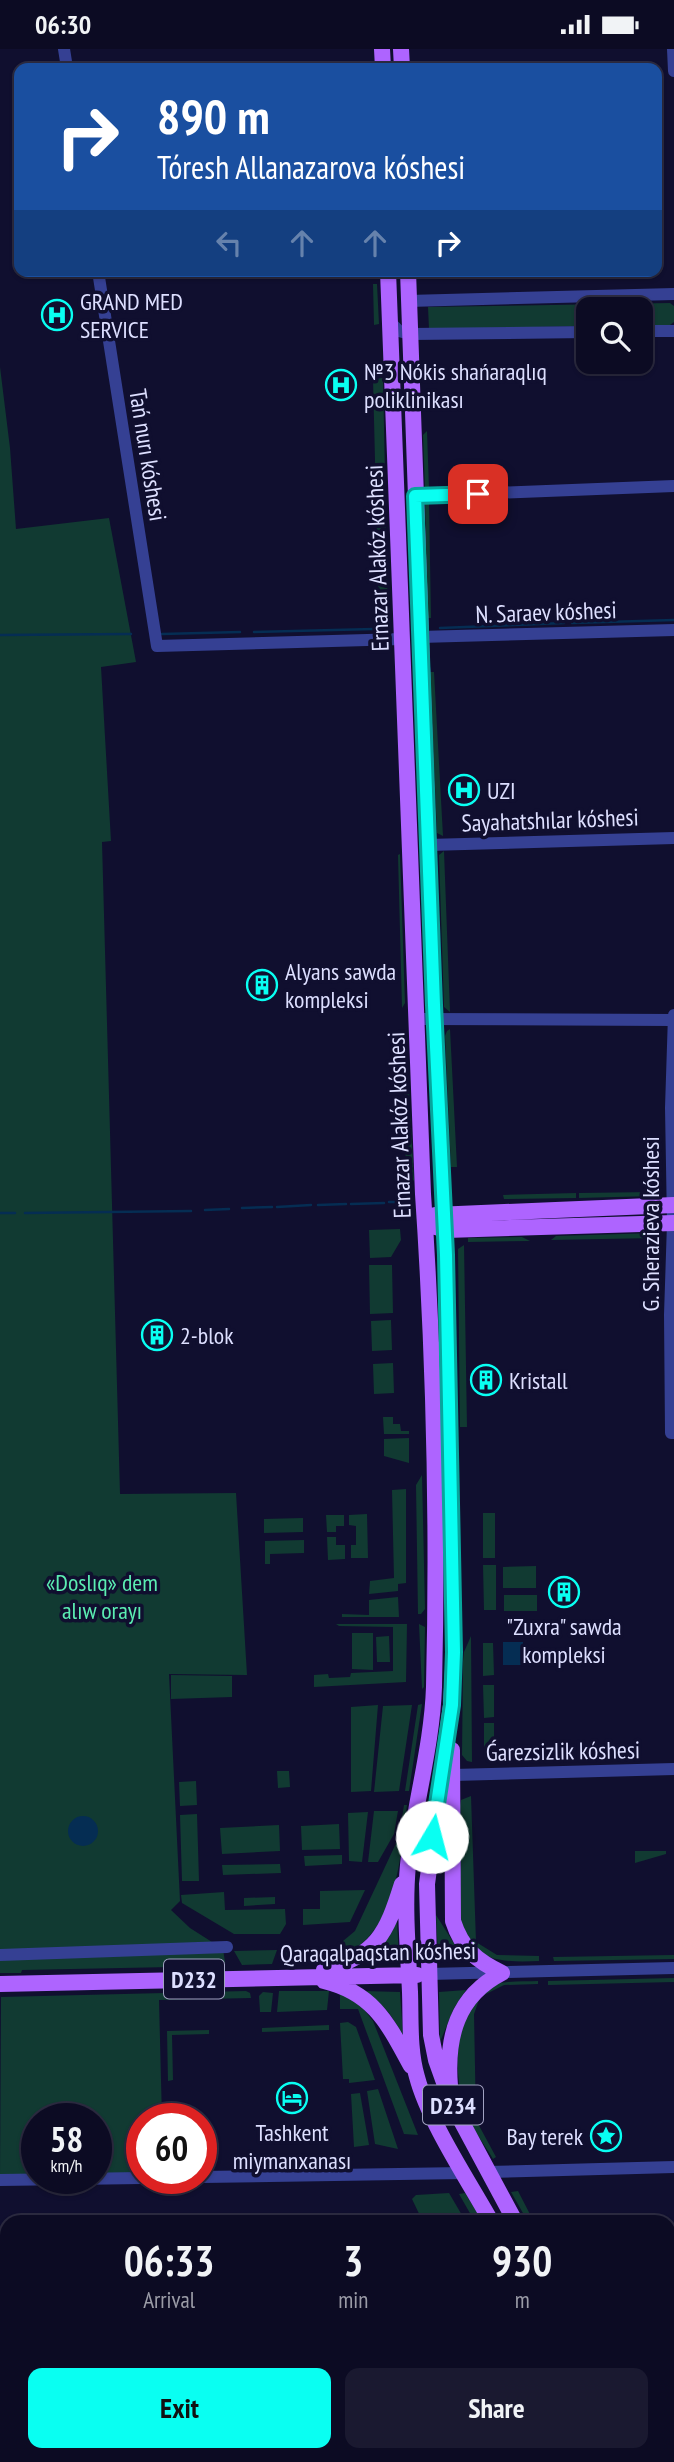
<!DOCTYPE html>
<html lang="en">
<head>
<meta charset="utf-8">
<style>
  body { margin:0; font-family:"PT Sans Narrow",sans-serif; background:#1a1930; color:#f1f3f6; height:100vh; display:flex; flex-direction:column; font-size:26px; white-space:nowrap }
  * { box-sizing:border-box; margin:0 }
  p { font-size:23px; color:#9a9ba6 }
  .icon { flex:none; width:38px; height:38px; fill:none; stroke:currentColor; stroke-width:2; stroke-linecap:round; stroke-linejoin:round }
  .map { position:relative; flex:1; overflow:hidden }
  .side { position:absolute; left:0px; top:2166px; width:676px; height:247px; display:flex; flex-direction:column; background:#0c0b23; border-radius:21px 21px 0 0; box-shadow:0 2px 5px #0004,0 0 0 2px #2c2b41 }
  .side>* { flex:none }
  .hud { position:absolute; left:14px; top:14px; width:648px; height:214px; border-radius:14px; box-shadow:0 2px 5px #0004,0 0 0 2px #2c2b41; background:#1a4fa0; color:#fff; overflow:hidden }
  .buttons { position:absolute; left:576px; top:248px; display:grid; gap:14px }
  .buttons a { display:grid; place-items:center; width:77px; height:77px; border-radius:14px; background:#0c0b23; box-shadow:0 2px 5px #0004,0 0 0 2px #2c2b41; font-size:35px }
  .speed { position:absolute; left:21px; top:2054px; display:flex; gap:14px; font-size:35px; font-weight:700; text-align:center }
  .speed>* { display:grid; place-content:center; width:91px; height:91px; border-radius:50%; background:#0c0b23; box-shadow:0 2px 5px #0004,0 0 0 2px #2c2b41; line-height:1 }
  .speed small { font-size:18px; font-weight:400 }
  .speed .limit { border:10px solid #d22; background:#fff; color:#111 }
  .pin { position:absolute; display:grid; place-items:center; width:60px; height:60px; color:#fff; margin:-30px; border-radius:14px; box-shadow:0 4px 10px #0006 }
  .me { position:absolute; width:77px; margin:-38px; rotate:8deg; stroke-linejoin:round; filter:drop-shadow(0 0 5px #0008) }
  .turn { display:flex; align-items:center; gap:24px; height:147px; padding:0 28px; font-size:32px }
  .turn .icon { width:91px; height:91px; stroke-width:2.5 }
  .turn b { display:block; font-size:49px; line-height:60px }
  .lanes { display:flex; align-items:center; height:66px; padding:0 28px; background:#0003; justify-content:center; gap:35px; direction:ltr }
  .lanes .off { opacity:.35 }
  .eta { display:flex; justify-content:space-evenly; align-items:center; height:119px; text-align:center }
  .eta b { font-size:42px; font-weight:700; line-height:49px }
  .primary-button { display:flex; gap:14px; margin-top:auto; padding:14px 28px }
  .primary-button a { flex:1; height:80px; border-radius:14px; background:#09fff2; color:#111; font-size:28px; font-weight:700; line-height:80px; text-align:center }
  .primary-button a+a { background:#1a1930; color:#f1f3f6 }
  .status { display:flex; justify-content:space-between; align-items:center; height:49px; padding:0 35px; background:#0c0b23; direction:ltr }
  .status svg { height:19px; fill:currentColor }
  .map>svg:first-child { display:block }
</style>
</head>
<body>
<div class="status"><b>06:30</b><svg viewBox="0 0 49 12"><path d="M0 12V9h3v3zM5 12V6h3v6zM10 12V3h3v9zM15 12V0h3v12zM26 1h20v11H26zM47 4h2v5h-2z"/></svg></div>
<div class="map">
<svg width="674" height="2413" viewBox="0 0 674 2413">
  <rect width="100%" height="100%" fill="#100f2f"/>
  <path fill="#113a32" d="M373,235H377L379,275L374,276Z
    M670,254L674,257V273L670,276H641L640,261H588V277L429,280L428,258Z
    M0,318L10,399L16,480L109,469L136,613L101,618L111,792L102,793L120,1445L236,1444L247,1626L169,1625L180,1852L171,1861L190,1879L223,1900L225,1913L222,1917L22,1921L21,1924H0Z
    M383,329L388,573L379,574L373,330Z
    M427,382L429,440H425L423,386Z
    M425,453H429L431,569H427Z
    M430,623H434L443,787L437,784Z
    M444,802L450,963L444,958L439,806Z
    M400,805L405,954L402,959L398,806Z
    M450,980L457,1118H451L445,987L447,982Z
    M402,983L406,989L414,1132L406,1123Z
    M653,1143V1147L579,1149V1144Z
    M576,1144V1149L504,1150L503,1146Z
    M400,1180L401,1191L391,1208L370,1209L369,1181Z
    M655,1184V1189L551,1191L556,1187Z
    M522,1188L530,1192L468,1193V1189Z
    M464,1196L467,1378H460L458,1200Z
    M369,1216H392L393,1264L370,1265Z
    M391,1271L392,1301L372,1302L371,1272Z
    M393,1314L394,1344L374,1345L373,1315Z
    M383,1368H393V1375H400L401,1382H409V1385H384Z
    M409,1389V1414L384,1407V1390Z
    M422,1426L425,1560L421,1565H418L416,1436Z
    M406,1440V1534L398,1535V1542L369,1545L370,1532L394,1529L392,1441Z
    M483,1464H495V1509H483Z
    M367,1465L368,1509H351V1496H356V1477L349,1476V1466Z
    M326,1466H344V1477H336V1483H327Z
    M303,1469V1483L264,1484V1470Z
    M327,1488H336V1496H345V1510L328,1511Z
    M304,1491V1504L270,1505V1515H265V1492Z
    M483,1516H496V1561H484Z
    M536,1517V1539H503V1518Z
    M504,1546H537V1562H504Z
    M398,1548L399,1568H342V1565L369,1566V1551Z
    M336,1575H407L406,1633L314,1638V1626L328,1625L329,1629L350,1628L351,1624L393,1622V1578L339,1577Z
    M419,1575L425,1578L424,1638L422,1640Z
    M352,1584H373V1621L352,1620Z
    M389,1587L390,1613H377L376,1588Z
    M471,1587L472,1713L467,1712L462,1706L463,1612L464,1603Z
    M483,1594H493L494,1626L483,1627Z
    M171,1626L232,1627V1648L171,1650Z
    M483,1636H494V1668L484,1669Z
    M422,1655L409,1742H405L418,1656Z
    M378,1656L371,1742L351,1743V1658Z
    M412,1656L399,1742L374,1743L383,1657Z
    M484,1674H494V1698H484Z
    M277,1722H289L290,1738L278,1739Z
    M196,1732L197,1756L180,1757L179,1733Z
    M471,1747L476,1893L497,1906L539,1907V1912C517,1913 488,1914 471,1897C452,1879 459,1790 459,1762L461,1751Z
    M404,1756H407C400,1814 396,1898 325,1912C312,1915 296,1914 282,1914L285,1903L327,1900L337,1897L355,1882L399,1788Z
    M374,1762H398L394,1785L378,1813H368Z
    M368,1763L362,1813L349,1812L348,1764Z
    M197,1765L199,1832H182L180,1766Z
    M339,1775L340,1800L302,1801L301,1777Z
    M279,1776L280,1802L222,1805L220,1779Z
    M635,1802H666V1805L635,1814Z
    M342,1806V1815L305,1817L304,1807Z
    M280,1815L281,1824L223,1826L222,1816Z
    M365,1841L350,1873L303,1876V1860H320V1842Z
    M224,1843L225,1861L285,1860L286,1875L280,1885H234L182,1854L181,1846Z
    M275,1848V1855L244,1857V1849Z
    M436,1866L462,1907L438,1908Z
    M397,1872L399,1909L363,1911L389,1888Z
    M277,1901L272,1915L242,1916L234,1902Z
    M674,1906V1910L554,1912L553,1908Z
    M674,1929V1933L548,1936V1932Z
    M538,1932V1935L504,1936L480,1948L474,1965L476,2071L496,2108L493,2110C483,2093 469,2076 464,2057C454,2024 453,1969 480,1943C494,1930 520,1933 538,1932Z
    M466,1941L454,1959L440,1993L439,1943Z
    M246,1942L250,1944L251,1949L159,1951L162,2070H142V2125L96,2126V2070H37V2127H0L1,1948Z
    M279,1942H329L327,1961L277,1963Z
    M363,1942L400,1943L403,1986C392,1967 383,1953 363,1942Z
    M263,1943L273,1944L271,1963H260L259,1947Z
    M340,1945L358,1953L373,1972L418,2086L404,2085L358,1960H340Z
    M348,1973L356,1978L375,2031L349,2034V2030H343L340,1974Z
    M329,1976V1981L262,1983V1979Z
    M209,1981V1985L172,1986L173,2031L168,2032L167,1982Z
    M378,2040L398,2100L375,2095L367,2042Z
    M360,2044L369,2096L354,2098L351,2045Z
    M518,2142L534,2173H528L511,2143Z
    M449,2144L466,2173H423L412,2150L416,2146Z
    M465,2144L483,2173H475L459,2145Z
    M670,2374L674,2381V2413H668L664,2406H668Z
    M508,2406H541L544,2413H511Z"/>
  <path fill="#052d53" d="M503,1593H523V1616H503Z
    M68 1782a15 15 0 1 1 30 0a15 15 0 1 1-30 0Z"/>
  <g fill="none" stroke-linecap="round" stroke-linejoin="round">
    <path stroke="#052d53" stroke-width="2.5" d="M572,574L674,571
      M440,579L564,574
      M381,580L390,579
      M254,583L374,580
      M162,585L240,583
      M0,586L131,585
      M389,1153H398
      M351,1155L384,1154
      M318,1156L346,1155
      M277,1158L311,1156
      M242,1159L272,1158
      M205,1161L229,1160
      M0,1164H15
      M25,1164L191,1162
      M0,2365L7,2366
      M150,2406L174,2413"/>
    <path stroke="#354093" stroke-width="12" d="M64,0L67,19
      M673,0L674,22
      M98,222L157,597L402,590
      M408,252L674,245
      M390,273L399,282L410,285L588,283
      M640,282H674
      M415,447L674,437
      M420,588L674,581
      M428,796L674,789
      M674,966L671,1059L673,1174L670,1266L671,1384H674
      M418,970L674,971
      M445,1731L453,1726L674,1720
      M0,1906L227,1898
      M429,1925L674,1919
      M487,2123L674,2118
      M201,2128L464,2124
      M0,2131L142,2129
      M668,2242L674,2240
      M0,2256H7
      M668,2359L674,2369"/>
    <path stroke="#ae64ff" stroke-width="16" d="M382,0L383,19
      M401,0L402,19
      M388,222L423,1145C434,1309 438,1474 434,1638C432,1698 414,1756 408,1816C404,1858 408,1901 410,1943C411,1971 409,2001 417,2028C429,2073 468,2131 492,2174
      M408,222L434,956L446,1206L454,1603L451,1656L427,1835L431,1986L436,2011L451,2053L516,2174
      M435,1166L674,1156
      M436,1178L446,1181L674,1174
      M452,1701L453,1872C462,1900 477,1912 502,1924
      M324,1921C377,1905 386,1886 402,1835
      M324,1932C374,1944 388,1975 411,2017
      M0,1935L417,1926
      M450,2037C446,1988 457,1947 502,1924
      M619,2406L623,2413
      M643,2406L647,2413"/>
  </g>
  <g fill="none" stroke-linecap="round" stroke-linejoin="round">
    <g stroke="#06a69d" stroke-width="18">
      <path id="route" d="M432,1788L452,1656L454,1603L446,1206L434,956L415,447L478,445"/>
    </g>
    <use href="#route" stroke="#09fff2" stroke-width="12"/>
  </g>
  <defs>
    <g id="hospital-ring" transform="scale(1.575)"><circle r="9.5" fill="#100f2f" stroke="#09fff2" stroke-width="1.5"/><path d="M-5-5h3v3.5h4V-5h3V5h-3V1.5h-4V5h-3Z" fill="#09fff2"/></g>
    <g id="building-ring" transform="scale(1.575)"><circle r="9.5" fill="#100f2f" stroke="#09fff2" stroke-width="1.5"/><path d="M-4-6H4V6H1V3H-1V6H-4ZM-2.5-4.3h1.7v1.8h-1.7ZM.8-4.3h1.7v1.8H.8ZM-2.5-1h1.7V.8h-1.7ZM.8-1h1.7V.8H.8Z" fill="#09fff2"/></g>
    <g id="hotel-ring" transform="scale(1.575)"><circle r="9.5" fill="#100f2f" stroke="#09fff2" stroke-width="1.5"/><path d="M-6-4.5h1.5V1H6V5H4.5V3h-9V5H-6ZM-4 0a1.8 1.8 0 1 1 3.6 0ZM.5 0V-2.5h3Q6-2.5 6 0Z" fill="#09fff2"/></g>
    <g id="sight-ring" transform="scale(1.575)"><circle r="9.5" fill="#100f2f" stroke="#09fff2" stroke-width="1.5"/><path d="M0-6L1.8-2.2L6-1.7L2.9 1.2L3.7 5.4L0 3.3L-3.7 5.4L-2.9 1.2L-6-1.7L-1.8-2.2Z" fill="#09fff2"/></g>
  </defs>
  <g fill-rule="evenodd">
    <use href="#hospital-ring" x="57" y="266"/>
    <use href="#hospital-ring" x="341" y="336"/>
    <use href="#hospital-ring" x="464" y="741"/>
    <use href="#building-ring" x="262" y="936"/>
    <use href="#building-ring" x="157" y="1286"/>
    <use href="#building-ring" x="486" y="1331"/>
    <use href="#building-ring" x="564" y="1543"/>
    <use href="#hotel-ring" x="292" y="2049"/>
    <use href="#sight-ring" x="606" y="2087"/>
  </g>
  <g text-anchor="middle" dominant-baseline="central" stroke-width="7" stroke-linejoin="round" paint-order="stroke">
    <g fill="#100f2f" stroke="#a0a1c1" stroke-width="2">
      <rect x="164" y="1910.5" width="60" height="39" rx="5"/>
      <rect x="423" y="2036.5" width="60" height="39" rx="5"/>
    </g>
    <g font-size="23" font-weight="bold" fill="#dddfff">
      <text x="194" y="1930">D232</text>
      <text x="453" y="2056">D234</text>
    </g>
    <g font-size="24" fill="#dddfff" stroke="#100f2f" text-anchor="start">
      <text x="80" y="252">GRAND MED<tspan x="80" dy="28">SERVICE</tspan></text>
      <text x="364" y="322">№3 Nókis shańaraqlıq<tspan x="364" dy="28">poliklinikası</tspan></text>
      <text x="487" y="741">UZI</text>
      <text x="285" y="922">Alyans sawda<tspan x="285" dy="28">kompleksi</tspan></text>
      <text x="180" y="1286">2-blok</text>
      <text x="509" y="1331">Kristall</text>
      <text x="564" y="1577" text-anchor="middle">"Zuxra" sawda<tspan x="564" dy="28">kompleksi</tspan></text>
      <text x="292" y="2083" text-anchor="middle">Tashkent<tspan x="292" dy="28">miymanxanası</tspan></text>
      <text x="583" y="2087" text-anchor="end">Bay terek</text>
    </g>
    <g font-size="24" fill="#dddfff" stroke="#100f2f">
      <text transform="translate(148 406) rotate(81)">Tań nurı kóshesi</text>
      <text transform="translate(377 509) rotate(-92)">Ernazar Alakóz kóshesi</text>
      <text transform="translate(546 563) rotate(-2)">N. Saraev kóshesi</text>
      <text transform="translate(550 771) rotate(-2)">Sayahatshılar kóshesi</text>
      <text transform="translate(399 1076) rotate(-92)">Ernazar Alakóz kóshesi</text>
      <text transform="translate(650 1175) rotate(-90)">G. Sherazieva kóshesi</text>
      <text transform="translate(563 1702) rotate(-1)">Ǵarezsizlik kóshesi</text>
      <text transform="translate(378 1903) rotate(-1)">Qaraqalpaqstan kóshesi</text>
    </g>
    <g font-size="24" fill="#5bedb2" stroke="#100f2f">
      <text x="102" y="1533">«Doslıq» dem<tspan x="102" dy="28">alıw orayı</tspan></text>
    </g>
  </g>
</svg>
<div class="buttons">
<a><svg class="icon" aria-label="search" viewBox="0 0 24 24"><circle cx="10" cy="10" r="6"/><path d="M15 15l6 6"/></svg></a>
</div>
<div class="speed"><div>58<small>km/h</small></div><div class="limit">60</div></div>
<div class="pin" style="left:478px;top:445px;background:#d93025"><svg class="icon" aria-label="arrive" viewBox="0 0 24 24"><path d="M6 21V4h12l-3 4 3 4H6"/></svg></div>
<svg class="me" style="left:432px;top:1788px" viewBox="-20 -20 40 40"><circle r="19" fill="#fff"/><path d="M0-13L10 11 0 6-10 11z" fill="#09fff2"/></svg>
<div class="hud">
<div class="turn"><svg class="icon" aria-label="right" viewBox="0 0 24 24"><path d="M7 20v-9h11M14 6l5 5-5 5"/></svg><div><b>890 m</b>Tóresh Allanazarova kóshesi</div></div>
<div class="lanes"><svg class="icon off" aria-label="left" viewBox="0 0 24 24"><path d="M17 20v-9H6M10 6l-5 5 5 5"/></svg><svg class="icon off" aria-label="ahead" viewBox="0 0 24 24"><path d="M12 20V5M6 11l6-6 6 6"/></svg><svg class="icon off" aria-label="ahead" viewBox="0 0 24 24"><path d="M12 20V5M6 11l6-6 6 6"/></svg><svg class="icon" aria-label="right" viewBox="0 0 24 24"><path d="M7 20v-9h11M14 6l5 5-5 5"/></svg></div>
</div>
<section class="side">
<div class="eta">
<div><b>06:33</b><p>Arrival</p></div>
<div><b>3</b><p>min</p></div>
<div><b>930</b><p>m</p></div>
</div>
<div class="primary-button"><a>Exit</a><a>Share</a></div>
</section>
</div>
</body>
</html>
